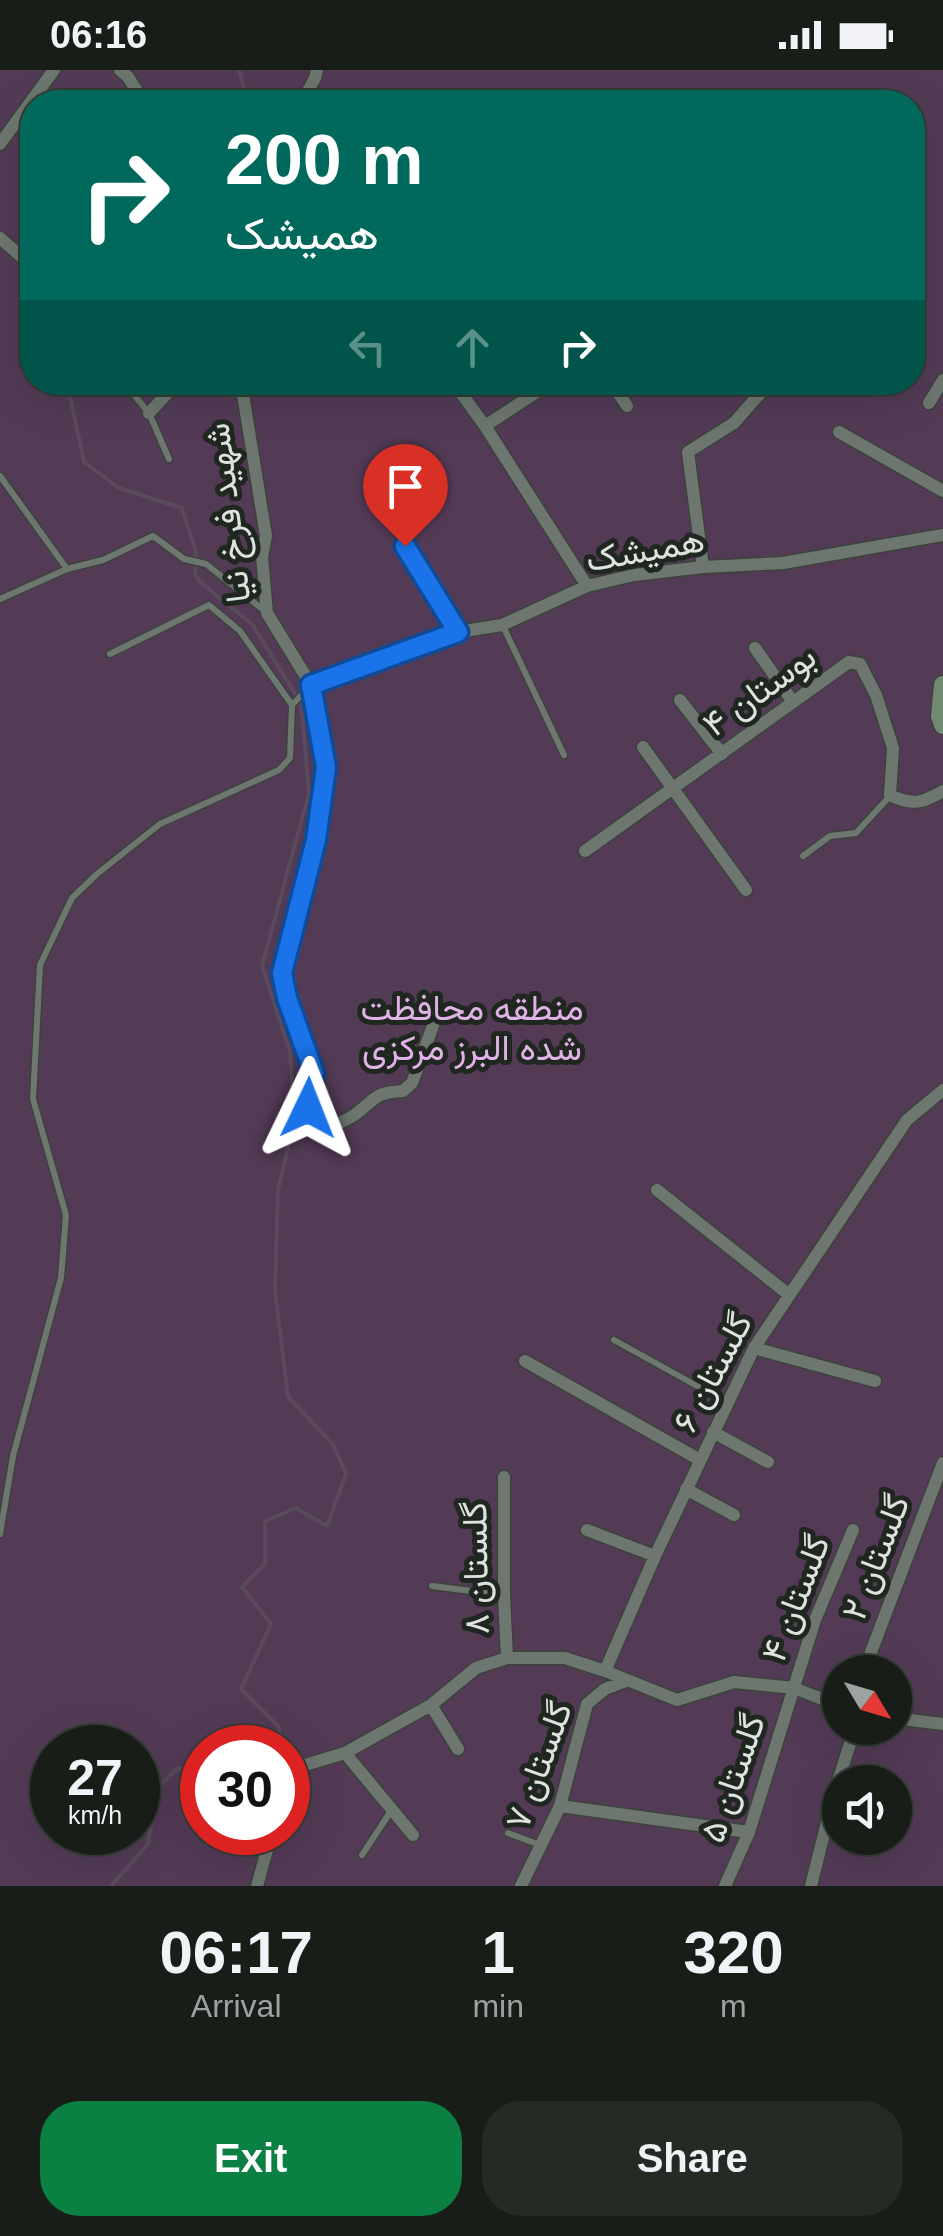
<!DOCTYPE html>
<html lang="en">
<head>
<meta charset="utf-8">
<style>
  body { margin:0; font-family:Arial,Vazirmatn,sans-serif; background:#252a25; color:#f1f3f6; height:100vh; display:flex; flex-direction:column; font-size:38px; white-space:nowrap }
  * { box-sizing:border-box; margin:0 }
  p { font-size:32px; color:#9fa2a2 }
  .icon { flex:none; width:55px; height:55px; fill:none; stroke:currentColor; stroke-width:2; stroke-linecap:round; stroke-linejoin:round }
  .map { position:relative; height:1816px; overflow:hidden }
  .sheet { display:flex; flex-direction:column; background:#181d18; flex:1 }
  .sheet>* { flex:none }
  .guide { position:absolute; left:20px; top:20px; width:905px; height:305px; border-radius:40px; box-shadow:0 10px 40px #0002,0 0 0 2px #363b37; background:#00695c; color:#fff; overflow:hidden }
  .needle { width:65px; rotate:128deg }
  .tools { position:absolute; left:822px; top:1585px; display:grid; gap:20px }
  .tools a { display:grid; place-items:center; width:90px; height:90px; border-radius:50%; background:#181d18; box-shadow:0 10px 40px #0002,0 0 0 2px #363b37; font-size:50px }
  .speed { position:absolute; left:30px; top:1655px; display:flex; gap:20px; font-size:50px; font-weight:700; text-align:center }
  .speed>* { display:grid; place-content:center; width:130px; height:130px; border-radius:50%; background:#181d18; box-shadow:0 10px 40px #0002,0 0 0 2px #363b37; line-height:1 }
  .speed small { font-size:25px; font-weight:400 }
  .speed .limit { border:15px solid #d22; background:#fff; color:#111 }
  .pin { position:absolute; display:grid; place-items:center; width:85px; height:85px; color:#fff; margin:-102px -42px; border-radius:50% 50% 50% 0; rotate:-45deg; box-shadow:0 0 10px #0007 }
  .pin .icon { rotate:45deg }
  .me { position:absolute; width:110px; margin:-55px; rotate:2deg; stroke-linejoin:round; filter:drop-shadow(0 0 8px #0008) }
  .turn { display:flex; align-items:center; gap:35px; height:210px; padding:0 40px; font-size:45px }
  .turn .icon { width:130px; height:130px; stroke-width:2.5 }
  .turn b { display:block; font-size:70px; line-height:85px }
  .lanes { display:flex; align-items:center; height:95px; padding:0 40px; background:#0003; justify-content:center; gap:50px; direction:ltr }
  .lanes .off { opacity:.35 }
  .eta { display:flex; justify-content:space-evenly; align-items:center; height:170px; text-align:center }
  .eta b { font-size:60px; font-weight:600; line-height:70px }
  .button { display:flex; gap:20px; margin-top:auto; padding:20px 40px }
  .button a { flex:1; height:115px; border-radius:40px; background:#0b8043; color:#fff; font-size:40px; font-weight:600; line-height:115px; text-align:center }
  .button a+a { background:#252a25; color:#f1f3f6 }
  .status { display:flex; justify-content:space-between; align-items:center; height:70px; padding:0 50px; background:#181d18; direction:ltr }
  .status svg { height:28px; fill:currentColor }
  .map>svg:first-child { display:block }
</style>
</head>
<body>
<div class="status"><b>06:16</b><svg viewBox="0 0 49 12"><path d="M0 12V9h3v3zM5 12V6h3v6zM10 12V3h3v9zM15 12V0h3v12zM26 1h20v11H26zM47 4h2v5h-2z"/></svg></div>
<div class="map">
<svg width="943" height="1816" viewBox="0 0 943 1816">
  <rect width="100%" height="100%" fill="#202720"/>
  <path fill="#533b56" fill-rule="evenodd" d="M0,0H943V1816H0ZM32,32H912V312H32ZM840,1602H895V1658H840ZM52,1678H138V1762H52ZM202,1678H288V1762H202ZM840,1712H895V1768H840Z"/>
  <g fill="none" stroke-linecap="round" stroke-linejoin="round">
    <path stroke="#594b5b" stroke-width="4" d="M239,0L248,32
      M67,312L84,392L119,418L182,438L196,482L195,504L200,512L252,554L301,633L309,723L262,896L290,982L295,1049L278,1120L275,1220L288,1327L333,1374L346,1404L327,1456L296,1438L265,1451V1494L242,1517L271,1554L241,1619L279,1657V1678
      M111,1816L148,1774L157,1718L178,1698L202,1703"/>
    <g stroke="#3c433d" stroke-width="9">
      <path id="lane" d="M125,314L149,343L169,389
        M0,406L67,499
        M0,529L67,499L103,490L153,466L184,489L206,494L266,542
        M503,556L564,685
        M292,635L310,616
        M803,786L830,766L856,763L890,726
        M614,1270L726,1332
        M0,1464L13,1386L61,1208L66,1145L33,1029L40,895L72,828L97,804L160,754L279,700L290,688L292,635L240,561L209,535L110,584
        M432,1516L503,1525
        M508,1763L540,1775
        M362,1785L391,1741"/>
    </g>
    <g stroke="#3c433d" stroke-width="15">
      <path id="street" d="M120,0L128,7L144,32
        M302,32L315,8L317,0
        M0,74L54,0
        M0,168L32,196
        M241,312L266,466L262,487L267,543L311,615L326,697L316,771L282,903L287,928L314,1003L307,1038L316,1052L333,1056C340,1052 350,1049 357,1043C378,1027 374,1023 403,1021L412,1013L434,953
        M453,312L485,356
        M552,312L485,356L587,516
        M611,312L627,336
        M929,333L943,310
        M149,343L178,312
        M839,362L943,421
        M405,476L458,562
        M703,497L688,382L734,353L770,312
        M755,578L793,632
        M311,615L458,562L502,555L587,516L634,505L703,497L783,493L943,465
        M680,630L722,684
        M643,677L746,820
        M585,781L849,592L860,594L876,625L893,678L890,725C913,736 922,733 943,721
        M657,1120L788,1224
        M754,1278L875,1311
        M525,1291L700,1390
        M713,1362L768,1392
        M504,1407V1525L507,1588
        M686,1419L734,1445
        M587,1460L655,1486
        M605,1601L655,1486L754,1278L907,1050L943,1020
        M867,1602L871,1582L943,1393
        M431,1635L458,1679
        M895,1648L943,1654
        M345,1683L413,1765
        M288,1710L305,1695L345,1683L431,1635L476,1598L507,1588H565L605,1601L677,1630L734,1612L794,1618L840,1636
        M560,1736L749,1762
        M257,1816L272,1762
        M521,1816L560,1736L587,1634L605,1619L626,1611
        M725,1816L749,1762L815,1550L853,1460
        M811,1816L834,1724L855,1658"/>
    </g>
    <g stroke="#3c433d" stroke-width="20">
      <path id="secondary" d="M943,615L940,646L943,655"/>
    </g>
    <use href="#lane" stroke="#6e776f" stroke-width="6"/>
    <use href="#street" stroke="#6e776f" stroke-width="12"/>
    <use href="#secondary" stroke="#6f8a71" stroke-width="18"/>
  </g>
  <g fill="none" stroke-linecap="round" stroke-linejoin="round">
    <g stroke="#114b97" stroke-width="25">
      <path id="route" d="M308,1038L314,1003L287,928L282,903L316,770L326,697L311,615L458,562L405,476"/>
    </g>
    <use href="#route" stroke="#1a73e8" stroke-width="18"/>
  </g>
  <g text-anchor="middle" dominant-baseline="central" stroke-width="10" stroke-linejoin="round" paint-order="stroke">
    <g font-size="35" fill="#dfe3df" stroke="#202720">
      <text transform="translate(227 443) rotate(-97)">شهید فرخ نیا</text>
      <text transform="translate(645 479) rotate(-10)">همیشک</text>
      <text transform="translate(759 620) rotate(-36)">بوستان ۴</text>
      <text transform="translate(712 1302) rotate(-62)">گلستان ۶</text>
      <text transform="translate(875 1487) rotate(-69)">گلستان ۲</text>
      <text transform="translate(475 1498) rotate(-91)">گلستان ۸</text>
      <text transform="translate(795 1528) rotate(-69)">گلستان ۴</text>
      <text transform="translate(538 1695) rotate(-70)">گلستان ۷</text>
      <text transform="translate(732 1708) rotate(-71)">گلستان ۵</text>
    </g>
    <g font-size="35" fill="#e0b3e6" stroke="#202720">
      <text x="472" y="937">منطقه محافظت<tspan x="472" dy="40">شده البرز مرکزی</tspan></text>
    </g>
  </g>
</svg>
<div class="tools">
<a><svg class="needle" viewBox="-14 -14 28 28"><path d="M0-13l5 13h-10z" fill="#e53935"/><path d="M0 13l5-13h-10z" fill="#9fa2a2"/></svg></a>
<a><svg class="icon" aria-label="sound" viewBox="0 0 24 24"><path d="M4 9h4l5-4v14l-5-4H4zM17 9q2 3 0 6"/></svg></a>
</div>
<div class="speed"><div>27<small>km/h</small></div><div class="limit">30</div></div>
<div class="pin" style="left:405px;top:476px;background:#d93025"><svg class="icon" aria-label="arrive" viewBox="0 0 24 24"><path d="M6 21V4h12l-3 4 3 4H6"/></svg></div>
<svg class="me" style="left:308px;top:1038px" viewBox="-20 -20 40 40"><path d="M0-17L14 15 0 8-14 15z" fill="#1a73e8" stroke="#fff" stroke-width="4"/></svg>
<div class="guide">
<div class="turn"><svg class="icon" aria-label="right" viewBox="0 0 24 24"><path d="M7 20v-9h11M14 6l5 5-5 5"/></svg><div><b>200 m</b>همیشک</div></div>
<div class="lanes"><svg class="icon off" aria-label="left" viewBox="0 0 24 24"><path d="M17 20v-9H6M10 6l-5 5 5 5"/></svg><svg class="icon off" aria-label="ahead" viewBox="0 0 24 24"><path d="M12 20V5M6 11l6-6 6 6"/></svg><svg class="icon" aria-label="right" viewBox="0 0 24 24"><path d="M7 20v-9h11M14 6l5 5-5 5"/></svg></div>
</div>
</div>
<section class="sheet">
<div class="eta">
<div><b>06:17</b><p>Arrival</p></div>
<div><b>1</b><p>min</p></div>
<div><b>320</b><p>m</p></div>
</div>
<div class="button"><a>Exit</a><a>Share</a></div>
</section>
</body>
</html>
